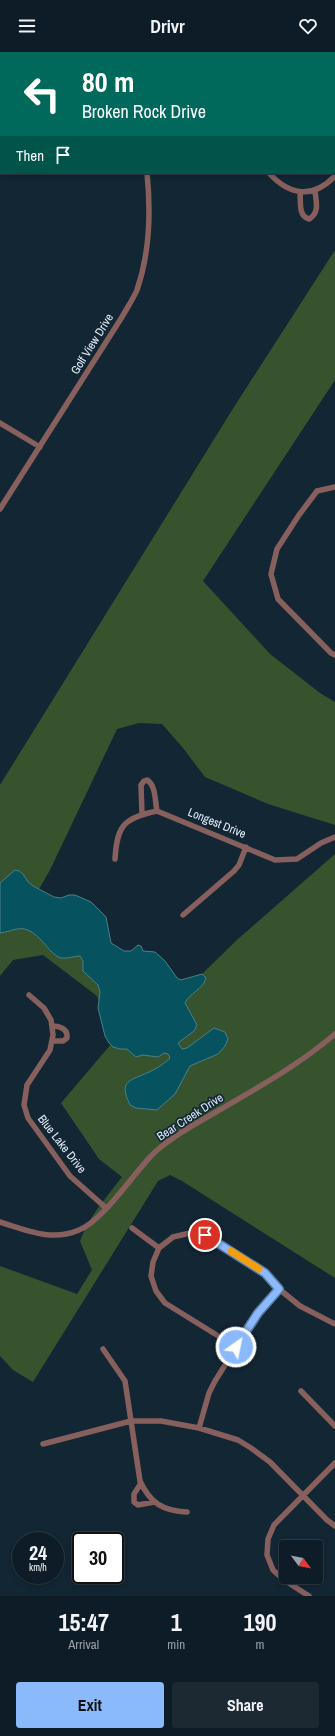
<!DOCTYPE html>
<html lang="en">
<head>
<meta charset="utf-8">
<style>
  body { margin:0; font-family:"Archivo Narrow",sans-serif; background:#1c2933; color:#f1f3f6; height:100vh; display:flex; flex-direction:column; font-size:15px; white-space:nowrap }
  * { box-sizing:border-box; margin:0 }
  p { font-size:13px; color:#9ba1a7 }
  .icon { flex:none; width:22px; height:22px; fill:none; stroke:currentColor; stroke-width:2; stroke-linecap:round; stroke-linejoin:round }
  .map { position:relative; height:1544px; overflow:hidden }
  .side { display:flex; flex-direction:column; background:#0e1c27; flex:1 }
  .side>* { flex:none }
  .top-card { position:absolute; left:0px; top:0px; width:335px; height:122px; box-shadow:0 2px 6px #0003,0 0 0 1px #2e3a44; background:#00695c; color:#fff; overflow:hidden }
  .needle { width:26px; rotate:122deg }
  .fabs { position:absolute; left:279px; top:1488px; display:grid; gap:8px }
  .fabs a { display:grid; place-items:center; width:44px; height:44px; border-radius:4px; background:#0e1c27; box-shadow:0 2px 6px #0003,0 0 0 1px #2e3a44; font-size:20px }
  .speed { position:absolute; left:12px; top:1480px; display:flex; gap:8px; font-size:20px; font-weight:700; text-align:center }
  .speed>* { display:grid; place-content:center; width:52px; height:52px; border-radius:50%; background:#0e1c27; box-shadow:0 2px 6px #0003,0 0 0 1px #2e3a44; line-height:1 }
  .speed small { font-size:10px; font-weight:400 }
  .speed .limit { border:2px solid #111; border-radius:6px; background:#fff; color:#111 }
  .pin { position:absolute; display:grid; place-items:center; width:34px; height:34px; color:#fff; margin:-17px; border:2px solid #fff; border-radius:50%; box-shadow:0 1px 4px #0007 }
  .me { position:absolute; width:44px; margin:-22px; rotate:33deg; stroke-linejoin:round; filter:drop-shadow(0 0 3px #0008) }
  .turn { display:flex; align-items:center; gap:14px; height:84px; padding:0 16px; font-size:18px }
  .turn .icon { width:52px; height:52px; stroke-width:2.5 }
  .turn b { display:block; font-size:28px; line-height:34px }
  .then { display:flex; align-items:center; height:38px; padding:0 16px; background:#0003; gap:8px; font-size:15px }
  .eta { display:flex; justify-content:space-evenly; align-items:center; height:68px; text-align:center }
  .eta b { font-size:24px; font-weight:700; line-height:28px }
  .button { display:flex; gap:8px; margin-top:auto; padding:8px 16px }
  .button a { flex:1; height:46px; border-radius:4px; background:#8bbafc; color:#111; font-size:16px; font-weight:700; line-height:46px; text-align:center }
  .button a+a { background:#1c2933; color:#f1f3f6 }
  header { display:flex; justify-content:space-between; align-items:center; height:52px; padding:0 16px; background:#0e1c27; font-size:18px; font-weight:700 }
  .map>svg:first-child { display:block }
</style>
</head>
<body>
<header><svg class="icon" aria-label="menu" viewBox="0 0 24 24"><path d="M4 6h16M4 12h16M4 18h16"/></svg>Drivr<svg class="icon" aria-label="heart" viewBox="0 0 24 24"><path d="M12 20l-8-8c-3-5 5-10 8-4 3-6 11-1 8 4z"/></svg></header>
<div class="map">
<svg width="335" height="1544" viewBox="0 0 335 1544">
  <rect width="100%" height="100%" fill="#132634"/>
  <path fill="#36532e" d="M335,198V328L203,529L270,602L320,641L335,650V773L268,752L205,725L183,696L162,672L139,671L117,677L50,818L39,837L54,845L61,846L69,843H75L91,850L106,865L111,891L124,899H131L138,893L141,894L143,899L155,900L165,909L177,926L181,928L202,922L238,887L335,802V1226L182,1129L170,1123L158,1129L33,1330L13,1318L0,1304V1214L77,1242L92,1218L80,1189C89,1164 106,1146 122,1125L99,1107L61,1051L112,991L97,944L43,903L13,908L0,924V733L234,355Z"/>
  <path fill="#07525f" stroke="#48808c" d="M15,818L19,819L23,822L28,830L33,834L54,845L61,846L69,843H75L91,850L106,865L111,891L124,899H131L138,893L141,894L143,899L155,900L165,909L177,926L181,928L202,922L206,926C203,938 189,941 185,951L197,973L194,979L178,991L182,997L187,996L214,976L225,980L228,987L225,994L218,1002L190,1014L175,1042L157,1058L136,1056L130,1053C118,1028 130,1029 149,1020C156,1017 162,1013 168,1008L170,1006L168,1002L164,1001L158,1005L143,1003L136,1005L127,997H120L113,995L109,991L105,984L98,956L100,940L98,933L83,919V909L80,904C74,904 68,907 61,906C51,904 41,883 28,878C18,874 10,880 0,881V831Z"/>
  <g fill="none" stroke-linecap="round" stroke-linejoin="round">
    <path stroke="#87605d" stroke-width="5.5" d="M143,1V0
      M295,1L296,0
      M269,121C290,144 313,147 335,124
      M300,140C301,150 298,164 309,167C320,161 316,149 315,139
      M0,371L40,395
      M335,435L317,439L299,463L277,497L271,522L278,547L331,601L335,603
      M0,457L122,265C127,256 133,247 137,238C150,200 151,160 147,121
      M142,762L141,733L144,729L147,728C156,733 155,750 157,759
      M115,807C117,773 124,766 157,759L275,808L297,807L321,791L335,785
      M183,863L234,819L239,813L246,795
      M29,943L44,956L51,968L53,983L50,998L27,1033L24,1053L28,1066L70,1124L106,1156
      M52,974C60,974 68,977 67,986L63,989H53
      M0,1170C26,1178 52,1190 79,1178C104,1168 134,1120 155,1100C173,1084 195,1072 216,1060C257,1036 299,1013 335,982
      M132,1176L159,1196
      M236,1295L165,1251L156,1239L151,1224L153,1210L159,1196L173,1185L190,1181L205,1183L265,1221L279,1237L300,1254L335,1272
      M103,1297L125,1329L140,1429C150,1451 163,1459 187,1460
      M301,1339L335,1374
      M199,1376L209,1341L215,1329L258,1261L279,1237
      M43,1392L131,1369H161L199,1376L238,1388L251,1396L270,1410L327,1468L335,1474
      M141,1431L134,1442V1450L138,1453L154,1450
      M309,1544L284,1528L273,1518L267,1503L268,1487L274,1473L335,1411"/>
    <path stroke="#87605d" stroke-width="7" d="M320,0L322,1
      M334,9H335"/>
  </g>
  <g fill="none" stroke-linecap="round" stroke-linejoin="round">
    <g stroke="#5a79a4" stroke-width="10">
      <path id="route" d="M205,1183L265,1221L279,1237L258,1261L236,1295"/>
    </g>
    <use href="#route" stroke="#8bbafc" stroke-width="7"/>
    <path stroke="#f59e0b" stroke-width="7" d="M231,1199L259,1217"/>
  </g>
  <g text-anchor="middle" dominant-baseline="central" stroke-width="3.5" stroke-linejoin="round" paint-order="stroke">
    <g font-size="12" fill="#e0ecf6" stroke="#132634">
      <text transform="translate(92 292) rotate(-58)">Golf View Drive</text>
      <text transform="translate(217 771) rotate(22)">Longest Drive</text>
      <text transform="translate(190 1065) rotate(-33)">Bear Creek Drive</text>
      <text transform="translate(62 1092) rotate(52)">Blue Lake Drive</text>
    </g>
  </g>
</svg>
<div class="fabs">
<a><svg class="needle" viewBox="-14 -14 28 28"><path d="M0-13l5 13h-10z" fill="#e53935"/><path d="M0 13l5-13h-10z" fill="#9ba1a7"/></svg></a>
</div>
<div class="speed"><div>24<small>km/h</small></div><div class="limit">30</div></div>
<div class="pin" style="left:205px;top:1183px;background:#d93025"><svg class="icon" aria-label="arrive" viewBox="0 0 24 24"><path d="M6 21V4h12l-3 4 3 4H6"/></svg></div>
<svg class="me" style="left:236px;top:1295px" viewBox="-20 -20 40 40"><circle r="17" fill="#8bbafc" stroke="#fff" stroke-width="3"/><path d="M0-11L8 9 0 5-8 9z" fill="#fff"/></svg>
<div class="top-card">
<div class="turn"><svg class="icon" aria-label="left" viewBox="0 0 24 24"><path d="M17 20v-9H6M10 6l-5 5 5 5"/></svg><div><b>80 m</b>Broken Rock Drive</div></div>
<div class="then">Then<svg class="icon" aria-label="arrive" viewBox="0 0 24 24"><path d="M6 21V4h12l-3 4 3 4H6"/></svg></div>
</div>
</div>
<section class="side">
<div class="eta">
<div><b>15:47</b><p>Arrival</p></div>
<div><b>1</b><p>min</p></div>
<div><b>190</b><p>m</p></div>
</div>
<div class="button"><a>Exit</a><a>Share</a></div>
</section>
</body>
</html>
